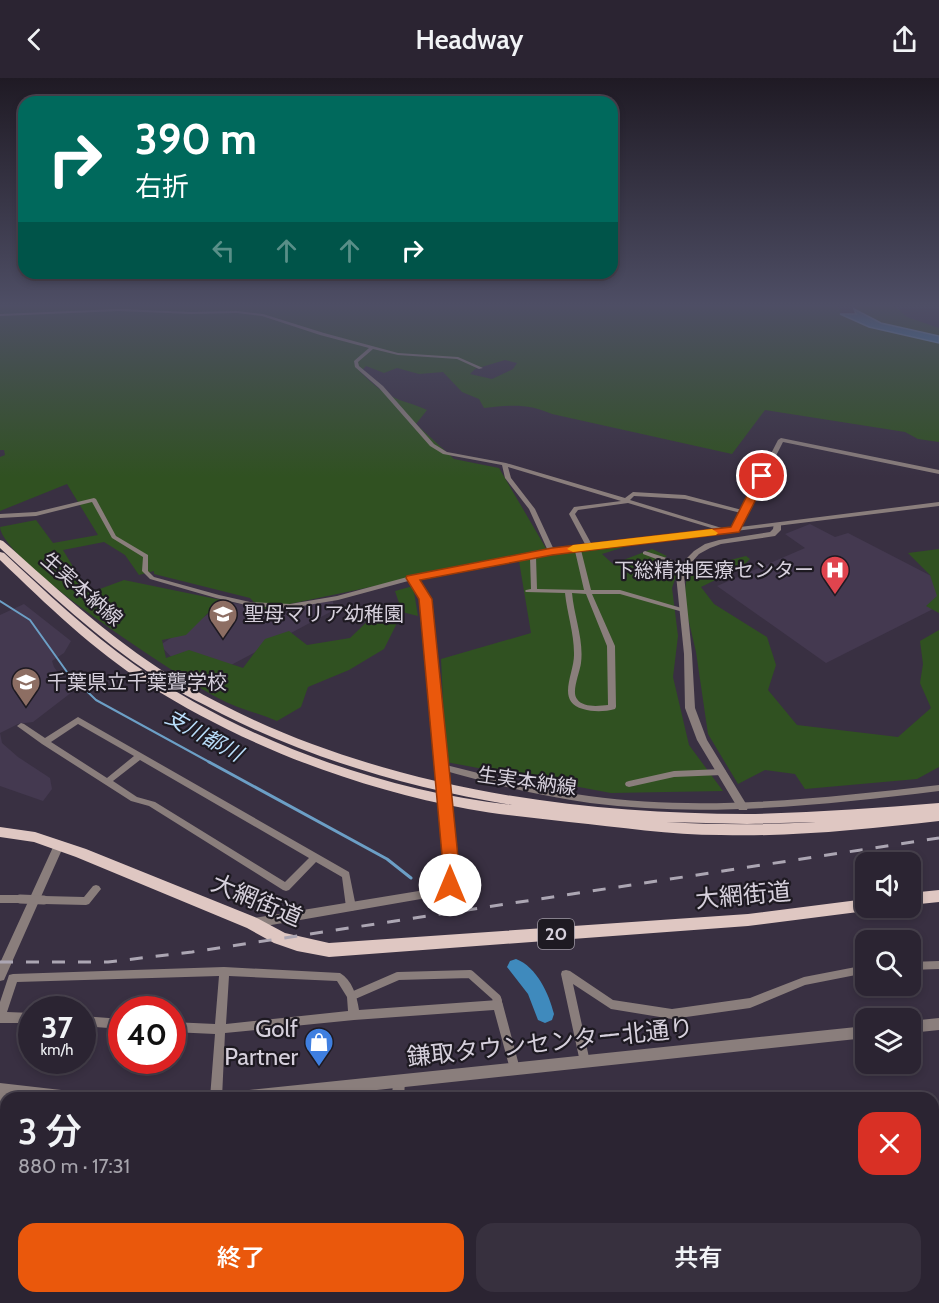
<!DOCTYPE html>
<html lang="ja">
<head>
<meta charset="utf-8">
<style>
  body { margin:0; font-family:Cabin,"Noto Sans JP",sans-serif; background:#37303e; color:#f1f3f6; height:100vh; display:flex; flex-direction:column; font-size:22px; white-space:nowrap }
  * { box-sizing:border-box; margin:0 }
  p { font-size:20px; color:#a6a4ac }
  .icon { flex:none; width:33px; height:33px; fill:none; stroke:currentColor; stroke-width:2; stroke-linecap:round; stroke-linejoin:round }
  .map { position:relative; flex:1; overflow:hidden }
  .drawer { position:absolute; left:0px; top:1014px; width:939px; height:212px; display:flex; flex-direction:column; background:#2b2432; border-radius:18px 18px 0 0; box-shadow:0 3px 9px #0003,0 0 0 2px #47414d }
  .drawer>* { flex:none }
  .top-card { position:absolute; left:18px; top:18px; width:600px; height:183px; border-radius:18px; box-shadow:0 3px 9px #0003,0 0 0 2px #47414d; background:#00695c; color:#fff; overflow:hidden }
  .buttons { position:absolute; left:855px; top:774px; display:grid; gap:12px }
  .buttons a { display:grid; place-items:center; width:66px; height:66px; border-radius:12px; background:#2b2432; box-shadow:0 3px 9px #0003,0 0 0 2px #47414d; font-size:30px }
  .speed { position:absolute; left:18px; top:918px; display:flex; gap:12px; font-size:30px; font-weight:700; text-align:center }
  .speed>* { display:grid; place-content:center; width:78px; height:78px; border-radius:50%; background:#2b2432; box-shadow:0 3px 9px #0003,0 0 0 2px #47414d; line-height:1 }
  .speed small { font-size:15px; font-weight:400 }
  .speed .limit { border:9px solid #d22; background:#fff; color:#111 }
  .pin { position:absolute; display:grid; place-items:center; width:51px; height:51px; color:#fff; margin:-26px; border:3px solid #fff; border-radius:50%; box-shadow:0 2px 6px #0007 }
  .me { position:absolute; width:66px; margin:-33px; rotate:0deg; stroke-linejoin:round; filter:drop-shadow(0 0 4px #0008) }
  .turn { display:flex; align-items:center; gap:21px; height:126px; padding:0 18px; font-size:27px }
  .turn .icon { width:78px; height:78px; stroke-width:2.5 }
  .turn b { display:block; font-size:42px; line-height:51px }
  .lanes { display:flex; align-items:center; height:57px; padding:0 18px; background:#0003; justify-content:center; gap:30px; direction:ltr }
  .lanes .off { opacity:.35 }
  .round { display:grid; place-items:center; flex:none; width:63px; height:63px; border-radius:18px; background:#37303e }
  .head { display:flex; align-items:center; justify-content:space-between; height:102px; padding:0 18px }
  h1 { font-size:36px; font-weight:600; line-height:45px }
  .button { display:flex; gap:12px; margin-top:auto; padding:12px 18px }
  .button a { flex:1; height:69px; border-radius:18px; background:#ea580c; color:#fff; font-size:24px; font-weight:600; line-height:69px; text-align:center }
  .button a+a { background:#37303e; color:#f1f3f6 }
  header { display:flex; justify-content:space-between; align-items:center; height:78px; padding:0 18px; background:#2b2432; font-size:27px; font-weight:600 }
  .map>svg:first-child { display:block }
</style>
</head>
<body>
<header><svg class="icon" aria-label="back" viewBox="0 0 24 24"><path d="M15 5l-7 7 7 7"/></svg>Headway<svg class="icon" aria-label="share" viewBox="0 0 24 24"><path d="M12 15V3M7 8l5-5 5 5M5 13v7h14v-7"/></svg></header>
<div class="map">
<svg width="939" height="1225" viewBox="0 0 939 1225">
  <rect width="100%" height="100%" fill="#393042"/>
  <path fill="#443950" d="M810,446L835,459L848,455L939,502V528L826,585L717,508L805,470L785,456Z
    M333,523L334,532L216,595L174,582L160,567L210,535L233,525L271,530Z
    M24,526L71,563L64,575L52,583L54,589L72,614L33,644L18,646L0,655L2,665L18,679L50,700L52,711L43,723L0,708V537Z"/>
  <path fill="#305121" fill-rule="evenodd" d="M0,228H836L841,232L840,236L869,249L939,265V364L918,361L905,354L765,332L732,376L552,336C528,325 510,327 484,330L479,321L462,314L443,294L419,296L397,290L384,295L366,288L360,294C370,303 379,312 391,318C402,324 415,326 427,332L416,346L454,381L499,390L547,472L261,532L250,520L154,496V493L139,497L125,477L104,464L63,472L89,515L124,502L231,524L208,535L186,557L162,562L166,580L189,572L243,590L265,561L289,553L307,567L350,560L375,536L398,543L384,571L349,592L308,609L301,629L277,643C258,635 236,630 218,620C181,600 2,484 0,449L36,442L53,465L98,457L67,406L0,433V379L5,377L4,372H0ZM505,282L517,285L513,291L492,301L470,296L475,291Z
    M855,228H894L907,239L939,250V258C917,253 867,248 855,228Z
    M637,465L602,476L613,486L652,471L667,478L643,492L654,500L666,495L673,486L680,487L672,510L678,558L673,599L689,667L723,713L611,715L446,684L441,581L531,555L519,483L546,476Z
    M939,471V535L926,528L937,518L930,497L908,475Z
    M746,478L750,481L742,489L701,509L714,526L767,559L776,587L768,612L797,647L898,659L931,630L920,605L923,586L920,563L939,552V689L917,701L805,711L795,696L765,692L738,706L708,656L696,574L684,523L688,485L714,486Z
    M413,508L418,538L402,534L395,513Z"/>
  <path fill="#3f8abd" stroke="#6c9fc6" stroke-width="1.5" d="M854,231L881,245L939,258V265L869,249L840,236H856Z
    M933,1103L939,1104V1225H823L816,1220H933Z"/>
  <g fill="none" stroke-linecap="round" stroke-linejoin="round">
    <path stroke="#6c9fc6" stroke-width="2" d="M0,523L30,542L67,594L96,622L211,685"/>
    <path stroke="#6c9fc6" stroke-width="3" d="M209,684L387,781L411,800"/>
    <path fill="#3f8abd" fill-rule="evenodd" d="M516,881C537,889 549,916 554,936L552,942L545,945L538,942L528,916L507,889L510,883Z
      M725,1220H759L762,1225H727Z"/>
    <path stroke="#8a7e7c" stroke-width="8" d="M352,918L398,898L470,896L497,920L498,924"/>
    <path stroke="#8a7e7c" stroke-width="9" d="M497,922L498,927
      M630,1220L634,1225"/>
    <path fill="#8a7e7c" fill-rule="evenodd" d="M119,231L191,234L237,233L263,236L324,255L398,275L458,279L483,290L479,291L457,281L398,277L373,271L358,284L359,288L383,308L434,366L447,374L506,385L625,420L633,414L685,417L742,432L778,362L781,360L939,392V396L783,364L740,449L939,424V428L581,472L591,512H620L685,531L686,532L683,534L620,516H592L615,568L616,629L615,631C604,634 593,634 583,631C555,623 575,595 574,575C574,555 567,535 565,515L526,514L525,513L526,512L531,511L530,480L423,499L338,522L290,530L250,528L216,520L150,501L142,493L143,479L112,460L92,424L36,438L0,440V436L36,434L94,420L96,421L116,458L148,477V493L154,499L219,517L250,524L290,526L337,518L422,495L548,473L529,431L505,400L502,387L443,376L430,368L379,310L355,289L354,283L369,270L320,257L262,238L237,235L191,236L119,233L0,238V236ZM508,389L621,423L574,429L569,436L586,468L554,472L535,431L511,400ZM634,418L685,421L741,435L733,450L725,451L630,422ZM628,425L718,452L592,467L575,436L578,432ZM575,473L584,512L537,511L536,479ZM572,515L586,516L607,568L608,627C599,628 583,630 577,621C571,614 580,594 581,585C584,562 574,538 572,515Z
      M645,473L676,483L687,485L688,486C682,490 672,486 665,484L649,493H645L644,492L645,491L659,482L643,476V474Z
      M78,639L349,794L356,829L354,832L351,833L348,832L346,829L342,799L316,784L289,812L286,813L283,812L149,728L131,723L42,666L17,648L21,645L24,646L45,660ZM78,646L134,678L107,700L51,664ZM140,682L309,780L285,804L155,724L137,719L113,703Z
      M442,686C491,698 539,712 589,718C705,734 824,720 939,707V713C824,727 706,740 590,725C539,718 488,705 439,691L438,689L439,687Z
      M722,691L725,692L726,694L725,696L722,697L674,699L629,709L626,708L625,706L626,704L629,703L674,693Z
      M96,807L99,808L101,811L89,826L86,827L44,826L41,825L39,822L41,819L44,818L84,819L93,808Z
      M0,817H20L23,818L25,821L23,824L20,825H0Z
      M939,883V891L910,892V884Z
      M866,887V895L805,907L750,930L672,941L611,931L573,906L590,984L589,988L585,989L581,988L580,984L561,896L562,893L566,892L570,893L613,922L672,931L750,920L804,899Z
      M224,889L340,895C352,902 357,918 359,932L498,922L502,924L503,927L520,991L519,995L515,996L511,995L494,932L354,942L225,955L222,1020H210L215,956L172,954V944L215,946L219,898L17,904L7,934L32,935V945H0V924L9,897L13,896ZM229,898L337,903L347,919L348,933L226,946Z
      M82,938L122,941V951L82,948Z
      M399,998L403,999L405,1003L404,1020H392L393,1003L395,999Z
      M6,1076V1097L4,1101L0,1103V1082L2,1078Z
      M0,1121H6V1133H0Z
      M162,1220H174V1225H160Z
      M378,1220H390L391,1225H377Z"/>
    <path fill="#8a7e7c" fill-rule="evenodd" d="M774,445H777L781,447V452L775,458L721,466L710,470L699,476L691,485L684,497L692,576L695,630L707,662L748,729L747,732H739L697,662L685,630L684,576L676,497L685,482L694,473L705,466L719,462L770,454L773,451Z
      M408,498C420,498 425,512 430,521L448,699L447,702H439L438,699L422,521L414,506L407,500Z
      M445,726L449,727L450,730L458,799L454,810L444,817L254,850L250,848L248,845L250,842L254,840L437,810L445,805L446,799L440,730L441,727Z
      M59,763L63,764L64,767L4,902L0,903V885L54,767L55,764Z
      M939,940V952L910,955V943Z
      M866,948V960L302,1020H233L235,1015L240,1013Z
      M0,1005L70,1013L75,1015L77,1020L11,1019L12,1020H6V1029H0Z"/>
    <path fill="#dfc7c2" fill-rule="evenodd" d="M0,462L3,463C61,514 118,568 186,607C354,704 556,736 747,736C811,735 875,730 939,725V743C867,751 794,759 721,757C670,757 620,749 569,744C535,740 501,737 468,731C355,710 245,668 148,607C93,572 47,527 0,482V474L4,475C46,514 88,554 135,587C245,663 380,712 512,727C411,710 313,682 222,636C199,624 176,613 154,598C98,561 49,515 0,470ZM666,744L747,746L816,744C766,747 716,747 666,744Z
      M0,749L35,754L86,771L257,840L285,855L329,865L748,836L866,821V830H872L866,833L748,848L329,879L297,873L274,865L247,850L76,779L34,764L0,759Z
      M939,812V824L910,827V815Z"/>
    <path stroke="#aca6b3" stroke-width="3" stroke-dasharray="13 13" stroke-linecap="butt" d="M0,884H108L192,874L939,760"/>
    <path stroke="#8a7e7c" stroke-width="9" d="M20,821L44,822"/>
    <path stroke="#8a7e7c" stroke-width="11" d="M443,699L445,730"/>
  </g>
  <linearGradient id="sky" x2="0" y2="1"><stop stop-color="#1f1a24"/><stop offset="0.57" stop-color="#4e4e65"/><stop offset="1" stop-color="#4e4e65" stop-opacity="0"/></linearGradient>
  <rect width="939" height="399" fill="url(#sky)"/>
  <path fill="#ea580c" stroke="#983908" stroke-width="1.5" d="M762,395L768,398L739,454L552,477L420,502L432,521L460,799L456,812L450,814L444,812L442,807L444,799L419,521L406,500L407,498L552,470L731,449L757,398Z"/>
  <path fill="#f59e0b" d="M712,451L718,455L716,457L573,474L567,471L573,467Z"/>
  <defs>
    <g id="hospital-pin" transform="scale(1.5)"><path d="M0 17L-7.5 6A9.5 9.5 0 1 1 7.5 6Z" fill="#e0444e" stroke="#1e1a22"/><path d="M-5-5h3v3.5h4V-5h3V5h-3V1.5h-4V5h-3Z" fill="#fff"/></g>
    <g id="school-pin" transform="scale(1.5)"><path d="M0 17L-7.5 6A9.5 9.5 0 1 1 7.5 6Z" fill="#8d6e63" stroke="#1e1a22"/><path d="M0-5L7-2L0 1L-7-2ZM-4 1L0 2.5L4 1V4Q0 6-4 4Z" fill="#fff"/></g>
    <g id="shop-pin" transform="scale(1.5)"><path d="M0 17L-7.5 6A9.5 9.5 0 1 1 7.5 6Z" fill="#3f7fe0" stroke="#1e1a22"/><path d="M-5-2.5h2.3a2.7 3.5 0 0 1 5.4 0H5L5.5 6h-11ZM-1.5-2.5h3a1.5 2.3 0 0 0-3 0Z" fill="#fff"/></g>
  </defs>
  <g fill-rule="evenodd">
    <use href="#hospital-pin" x="835" y="492"/>
    <use href="#school-pin" x="223" y="536"/>
    <use href="#school-pin" x="26" y="604"/>
    <use href="#shop-pin" x="319" y="964"/>
  </g>
  <g text-anchor="middle" dominant-baseline="central" stroke-width="4.5" stroke-linejoin="round" paint-order="stroke">
    <rect fill="#1e1a22" stroke="#9f99a4" stroke-width="1.5" x="538" y="841" width="36" height="30" rx="4.5"/>
    <g font-size="18" font-weight="bold" fill="#d6d0dc">
      <text x="556" y="856">20</text>
    </g>
    <g font-size="20" fill="#d6d0dc" stroke="#1e1a22" text-anchor="start">
      <text x="814" y="492" text-anchor="end">下総精神医療センター</text>
      <text x="244" y="536">聖母マリア幼稚園</text>
      <text x="47" y="604">千葉県立千葉聾学校</text>
    </g>
    <g font-size="20" fill="#d6d0dc" stroke="#1e1a22">
      <text transform="translate(82 511) rotate(41)">生実本納線</text>
      <text transform="translate(527 703) rotate(8)">生実本納線</text>
    </g>
    <g font-size="21" font-style="italic" fill="#b8ddf9" stroke="#1e1a22">
      <text transform="translate(204 657) rotate(29)">支川都川</text>
    </g>
    <g font-size="24" fill="#d6d0dc" stroke="#1e1a22">
      <text transform="translate(743 817) rotate(-5)">大網街道</text>
      <text transform="translate(257 822) rotate(23)">大網街道</text>
      <text transform="translate(550 964) rotate(-6)">鎌取タウンセンター北通り</text>
    </g>
    <g font-size="24" fill="#d6d0dc" stroke="#1e1a22" text-anchor="end">
      <text x="298" y="950">Golf<tspan x="298" dy="28">Partner</tspan></text>
    </g>
  </g>
</svg>
<div class="buttons">
<a><svg class="icon" aria-label="sound" viewBox="0 0 24 24"><path d="M4 9h4l5-4v14l-5-4H4zM17 9q2 3 0 6"/></svg></a>
<a><svg class="icon" aria-label="search" viewBox="0 0 24 24"><circle cx="10" cy="10" r="6"/><path d="M15 15l6 6"/></svg></a>
<a><svg class="icon" aria-label="layers" viewBox="0 0 24 24"><path d="M12 4l9 5-9 5-9-5zM3 14l9 5 9-5"/></svg></a>
</div>
<div class="speed"><div>37<small>km/h</small></div><div class="limit">40</div></div>
<div class="pin" style="left:762px;top:398px;background:#d93025"><svg class="icon" aria-label="arrive" viewBox="0 0 24 24"><path d="M6 21V4h12l-3 4 3 4H6"/></svg></div>
<svg class="me" style="left:450px;top:807px" viewBox="-20 -20 40 40"><circle r="19" fill="#fff"/><path d="M0-13L10 11 0 6-10 11z" fill="#ea580c"/></svg>
<div class="top-card">
<div class="turn"><svg class="icon" aria-label="right" viewBox="0 0 24 24"><path d="M7 20v-9h11M14 6l5 5-5 5"/></svg><div><b>390 m</b>右折</div></div>
<div class="lanes"><svg class="icon off" aria-label="left" viewBox="0 0 24 24"><path d="M17 20v-9H6M10 6l-5 5 5 5"/></svg><svg class="icon off" aria-label="ahead" viewBox="0 0 24 24"><path d="M12 20V5M6 11l6-6 6 6"/></svg><svg class="icon off" aria-label="ahead" viewBox="0 0 24 24"><path d="M12 20V5M6 11l6-6 6 6"/></svg><svg class="icon" aria-label="right" viewBox="0 0 24 24"><path d="M7 20v-9h11M14 6l5 5-5 5"/></svg></div>
</div>
<section class="drawer">
<div class="head"><div><h1>3 分</h1><p>880 m · 17:31</p></div><a class="round" style="background:#d93025;color:#fff"><svg class="icon" aria-label="close" viewBox="0 0 24 24"><path d="M6 6l12 12M18 6L6 18"/></svg></a></div>
<div class="button"><a>終了</a><a>共有</a></div>
</section>
</div>
</body>
</html>
